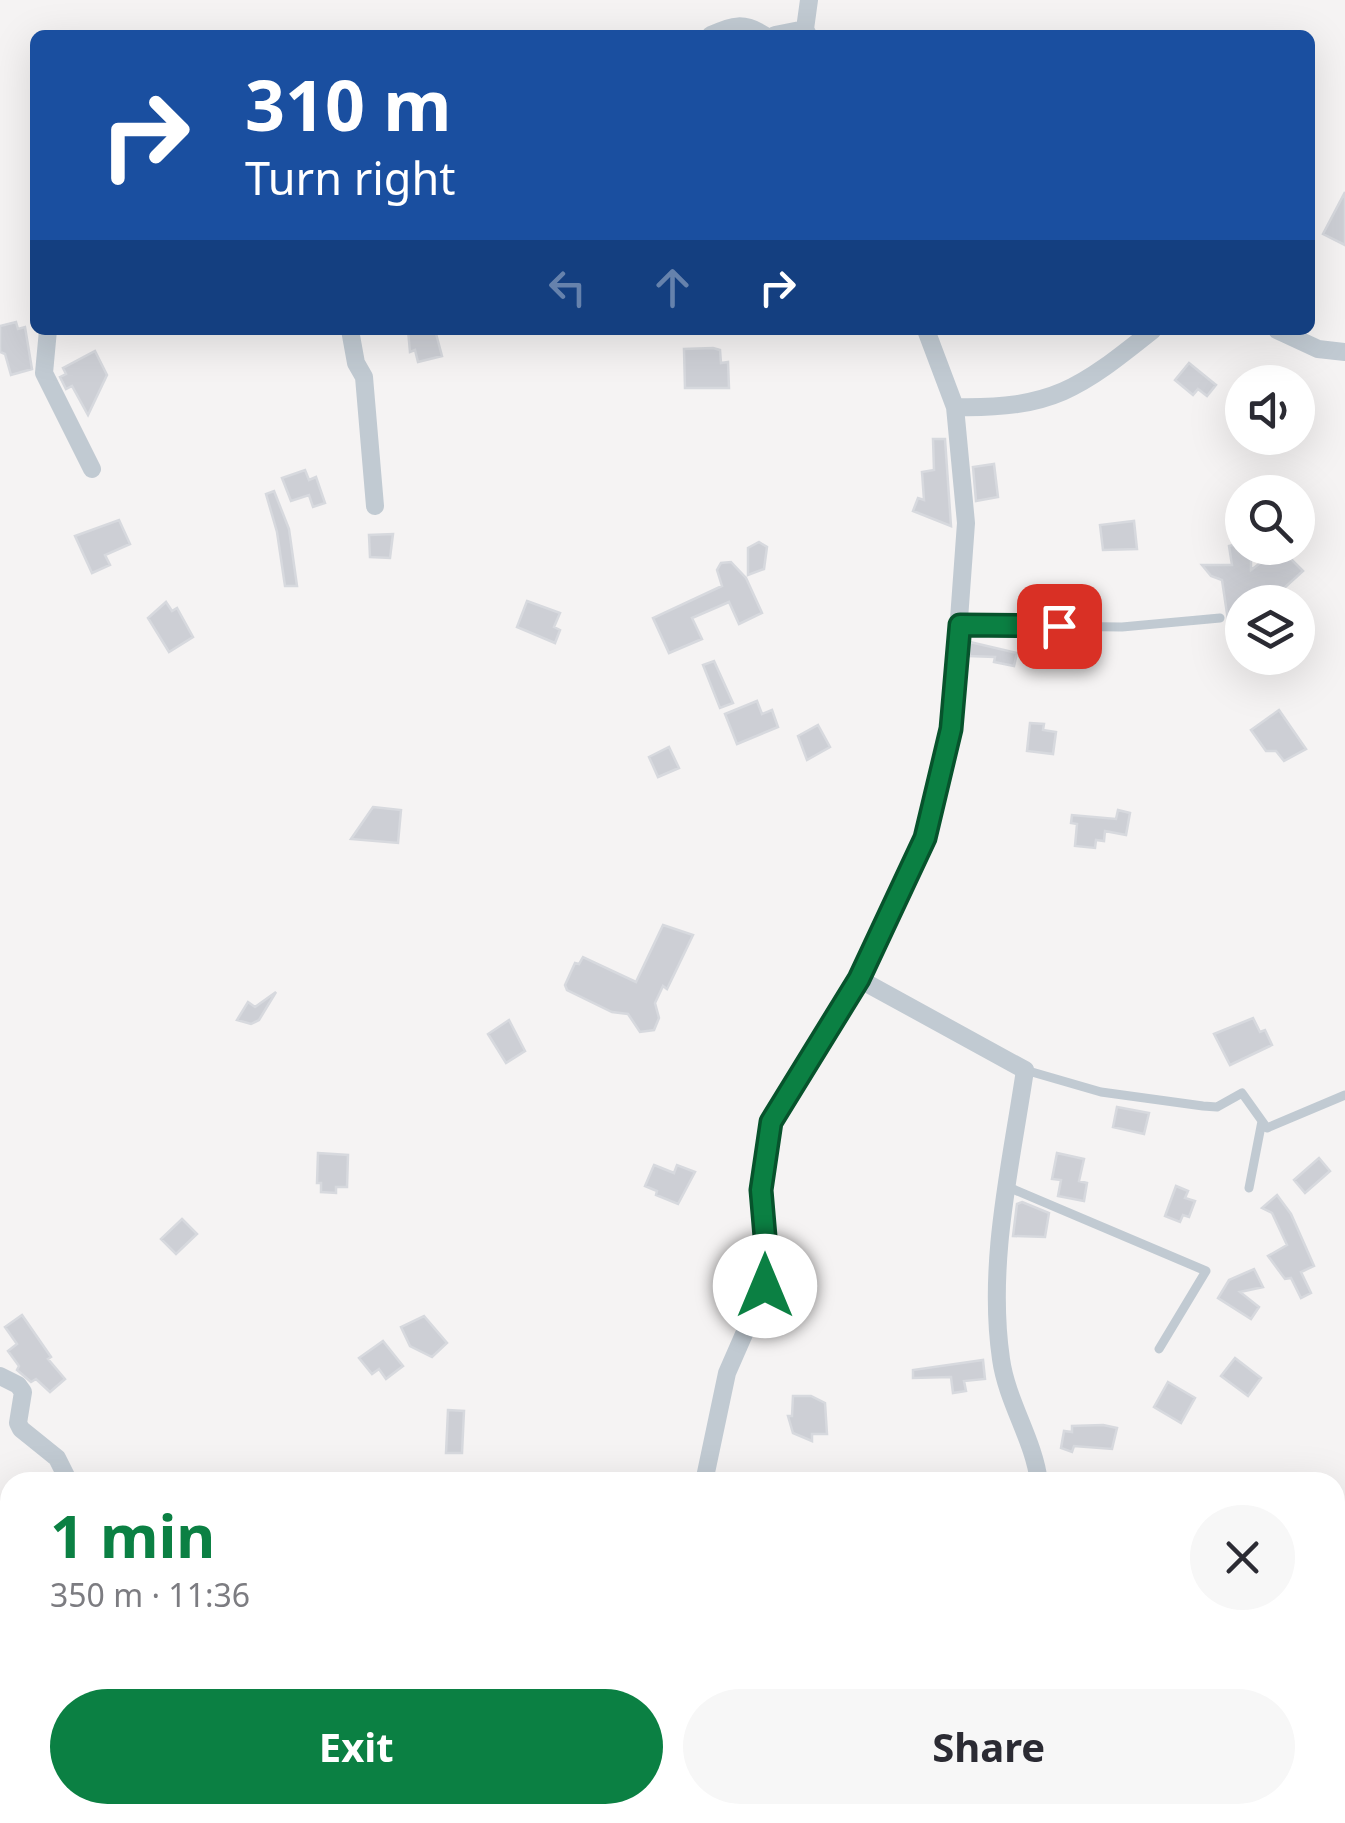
<!DOCTYPE html>
<html lang="en">
<head>
<meta charset="utf-8">
<style>
  body { margin:0; font-family:"Noto Sans",sans-serif; background:#f7f7f7; color:#2b2b33; height:100vh; display:flex; flex-direction:column; font-size:38px; white-space:nowrap }
  * { box-sizing:border-box; margin:0 }
  p { font-size:32px; color:#7c7c81 }
  .icon { flex:none; width:55px; height:55px; fill:none; stroke:currentColor; stroke-width:2; stroke-linecap:round; stroke-linejoin:round }
  .map { position:relative; flex:1; overflow:hidden }
  .sheet { position:absolute; left:0px; top:1472px; width:1345px; height:352px; display:flex; flex-direction:column; background:#fff; border-radius:30px 30px 0 0; box-shadow:0 10px 40px #0002 }
  .sheet>* { flex:none }
  .top-card { position:absolute; left:30px; top:30px; width:1285px; height:305px; border-radius:15px; box-shadow:0 10px 40px #0002; background:#1a4fa0; color:#fff; overflow:hidden }
  .controls { position:absolute; left:1225px; top:365px; display:grid; gap:20px }
  .controls a { display:grid; place-items:center; width:90px; height:90px; border-radius:50%; background:#fff; box-shadow:0 10px 40px #0002; font-size:50px }
  .pin { position:absolute; display:grid; place-items:center; width:85px; height:85px; color:#fff; margin:-42px; border-radius:20px; box-shadow:0 5px 15px #0006 }
  .me { position:absolute; width:110px; margin:-55px; rotate:0deg; stroke-linejoin:round; filter:drop-shadow(0 0 8px #0008) }
  .turn { display:flex; align-items:center; gap:35px; height:210px; padding:0 50px; font-size:45px }
  .turn .icon { width:130px; height:130px; stroke-width:2.5 }
  .turn b { display:block; font-size:70px; line-height:85px }
  .lanes { display:flex; align-items:center; height:95px; padding:0 50px; background:#0003; justify-content:center; gap:50px; direction:ltr }
  .lanes .off { opacity:.35 }
  .round { display:grid; place-items:center; flex:none; width:105px; height:105px; border-radius:52px; background:#f7f7f7 }
  .overview { display:flex; align-items:center; justify-content:space-between; height:170px; padding:0 50px }
  h1 { font-size:60px; font-weight:700; line-height:75px; color:#0b8043 }
  .primary-button { display:flex; gap:20px; margin-top:auto; padding:20px 50px }
  .primary-button a { flex:1; height:115px; border-radius:60px; background:#0b8043; color:#fff; font-size:40px; font-weight:700; line-height:115px; text-align:center }
  .primary-button a+a { background:#f7f7f7; color:#2b2b33 }
  .map>svg:first-child { display:block }
</style>
</head>
<body>
<div class="map">
<svg width="1345" height="1823" viewBox="0 0 1345 1823">
  <rect width="100%" height="100%" fill="#f5f3f3"/>
  <path fill="#cdcfd5" stroke="#d7d9de" stroke-width="2.5" d="M1345,192V245L1323,234Z
    M16,322L18,329L25,327L32,369L11,375L5,354L0,352V326Z
    M408,330H435L442,356L418,362L415,350L410,352Z
    M713,348L720,350L721,363L728,362L729,388H685L684,349Z
    M95,351L107,375L88,415L72,386L66,389L60,377L66,374L63,368Z
    M1189,363L1216,385L1207,396L1198,389L1193,395L1175,380Z
    M933,439H945L951,526L913,511L918,498L924,500L922,472L934,470Z
    M994,464L998,497L976,501L973,467Z
    M305,470L309,480L316,477L325,503L313,507L309,495L291,501L282,478Z
    M274,491L289,529L297,586H285L277,532L266,494Z
    M119,520L130,544L105,555L110,565L92,573L75,536Z
    M1134,521L1137,549L1103,550L1100,525Z
    M393,534L390,558L370,557L369,535Z
    M759,542L767,547L764,569L748,575V548Z
    M1242,543V548H1251V570L1280,548L1303,571L1271,600L1244,601L1242,626L1229,627L1222,580L1211,576L1202,565H1232L1229,546Z
    M731,562L746,578L762,613L739,624L729,602L692,618L702,639L669,653L653,618L722,586L717,570L721,563Z
    M527,601L560,613L554,627L560,630L555,643L517,627Z
    M166,602L172,611L177,608L193,637L169,652L148,618Z
    M970,642L1017,653L1014,666L994,662L995,657L969,656Z
    M714,661L733,703L720,708L703,665Z
    M757,701L762,714L772,710L778,727L737,744L725,714Z
    M1279,710L1306,749L1284,761L1276,751H1266L1251,730Z
    M1030,723L1044,724L1043,730L1056,732L1053,754L1027,751Z
    M818,725L830,747L807,760L798,736Z
    M669,747L679,768L658,777L649,757Z
    M373,807L401,810L398,843L351,839Z
    M1118,810L1130,813L1126,835L1105,831L1104,841L1096,840L1095,848L1075,846L1077,824L1071,823L1072,815L1116,819Z
    M663,925L693,935L667,989L663,986L655,1003L659,1018L654,1030L640,1032L628,1014L612,1012L567,990L565,985L575,963L579,964L583,957L636,982Z
    M276,992L259,1020L251,1024L237,1020L248,1002L255,1007Z
    M1253,1018L1260,1032L1265,1030L1272,1045L1230,1065L1214,1034Z
    M509,1020L525,1051L506,1063L488,1034Z
    M1117,1107L1149,1113L1144,1134L1113,1127Z
    M318,1153L348,1155L347,1187H336V1193L321,1192V1183H317Z
    M1057,1153L1084,1159L1079,1181L1087,1183L1084,1201L1058,1196L1061,1180L1052,1179Z
    M1319,1158L1330,1171L1305,1193L1294,1180Z
    M654,1165L674,1173L677,1165L695,1172L678,1204L656,1195L657,1191L645,1186Z
    M1176,1186L1188,1191L1185,1198L1195,1201L1189,1217L1183,1215L1180,1222L1165,1216Z
    M1277,1195L1291,1214L1314,1266L1301,1272L1311,1293L1301,1298L1291,1278L1285,1279L1268,1256L1287,1245L1272,1213L1262,1208Z
    M1022,1202L1049,1213L1045,1237L1013,1236L1017,1204Z
    M182,1219L197,1234L176,1254L161,1239Z
    M1254,1269L1263,1287L1240,1292L1259,1307L1251,1319L1218,1298L1229,1280Z
    M22,1315L51,1357L48,1359L65,1379L50,1392L36,1379L31,1382L17,1370L19,1366L8,1351L17,1344L5,1327Z
    M424,1316L447,1343L432,1357L410,1346L401,1327Z
    M383,1341L403,1366L386,1379L379,1369L372,1374L359,1358Z
    M1235,1358L1261,1378L1248,1396L1221,1376Z
    M983,1360L985,1379L964,1381L966,1391L953,1393L951,1377L913,1378V1370Z
    M1168,1382L1195,1398L1181,1423L1154,1407Z
    M793,1396H811L825,1403L827,1434H812V1441L793,1433L788,1416H792Z
    M448,1410L464,1411L462,1453H446Z
    M1103,1425L1117,1428L1112,1449L1074,1446L1072,1452L1061,1448L1064,1431L1072,1432V1426Z"/>
  <g fill="none" stroke-linecap="round" stroke-linejoin="round">
    <path stroke="#c1cad2" stroke-width="9" d="M960,625L1122,627L1220,618
      M1025,1070L1101,1092L1203,1106L1217,1107L1242,1093L1267,1128L1345,1095
      M1008,1187L1206,1271L1159,1349
      M1249,1188L1262,1121"/>
    <path stroke="#c1cad2" stroke-width="18" d="M711,35C733,25 744,22 764,35
      M775,35L805,29
      M808,35L805,29L809,0
      M48,330L44,373L92,469
      M350,330L356,363L364,377L375,506
      M1277,330L1318,349L1345,352
      M955,407C1053,409 1079,389 1153,330
      M859,979L1025,1070C1011,1165 987,1263 1001,1359C1007,1402 1034,1440 1039,1482
      M0,1376L18,1385L23,1392L18,1423L21,1429L57,1458L69,1482
      M704,1482L727,1373L765,1286L767,1259L761,1189L771,1122L859,979L925,838L938,795L951,729L966,523L955,407L926,330
      M1335,1618L1345,1617
      M739,1815L742,1823
      M1038,1815L1039,1823
      M543,1823L552,1815"/>
  </g>
  <g fill="none" stroke-linecap="round" stroke-linejoin="round">
    <g stroke="#07532c" stroke-width="25">
      <path id="route" d="M765,1286L767,1260L761,1190L771,1122L859,979L925,838L951,729L960,625L1059,626"/>
    </g>
    <use href="#route" stroke="#0b8043" stroke-width="18"/>
  </g>
</svg>
<div class="controls">
<a><svg class="icon" aria-label="sound" viewBox="0 0 24 24"><path d="M4 9h4l5-4v14l-5-4H4zM17 9q2 3 0 6"/></svg></a>
<a><svg class="icon" aria-label="search" viewBox="0 0 24 24"><circle cx="10" cy="10" r="6"/><path d="M15 15l6 6"/></svg></a>
<a><svg class="icon" aria-label="layers" viewBox="0 0 24 24"><path d="M12 4l9 5-9 5-9-5zM3 14l9 5 9-5"/></svg></a>
</div>
<div class="pin" style="left:1059px;top:626px;background:#d93025"><svg class="icon" aria-label="arrive" viewBox="0 0 24 24"><path d="M6 21V4h12l-3 4 3 4H6"/></svg></div>
<svg class="me" style="left:765px;top:1286px" viewBox="-20 -20 40 40"><circle r="19" fill="#fff"/><path d="M0-13L10 11 0 6-10 11z" fill="#0b8043"/></svg>
<div class="top-card">
<div class="turn"><svg class="icon" aria-label="right" viewBox="0 0 24 24"><path d="M7 20v-9h11M14 6l5 5-5 5"/></svg><div><b>310 m</b>Turn right</div></div>
<div class="lanes"><svg class="icon off" aria-label="left" viewBox="0 0 24 24"><path d="M17 20v-9H6M10 6l-5 5 5 5"/></svg><svg class="icon off" aria-label="ahead" viewBox="0 0 24 24"><path d="M12 20V5M6 11l6-6 6 6"/></svg><svg class="icon" aria-label="right" viewBox="0 0 24 24"><path d="M7 20v-9h11M14 6l5 5-5 5"/></svg></div>
</div>
<section class="sheet">
<div class="overview"><div><h1>1 min</h1><p>350 m · 11:36</p></div><a class="round"><svg class="icon" aria-label="close" viewBox="0 0 24 24"><path d="M6 6l12 12M18 6L6 18"/></svg></a></div>
<div class="primary-button"><a>Exit</a><a>Share</a></div>
</section>
</div>
</body>
</html>
